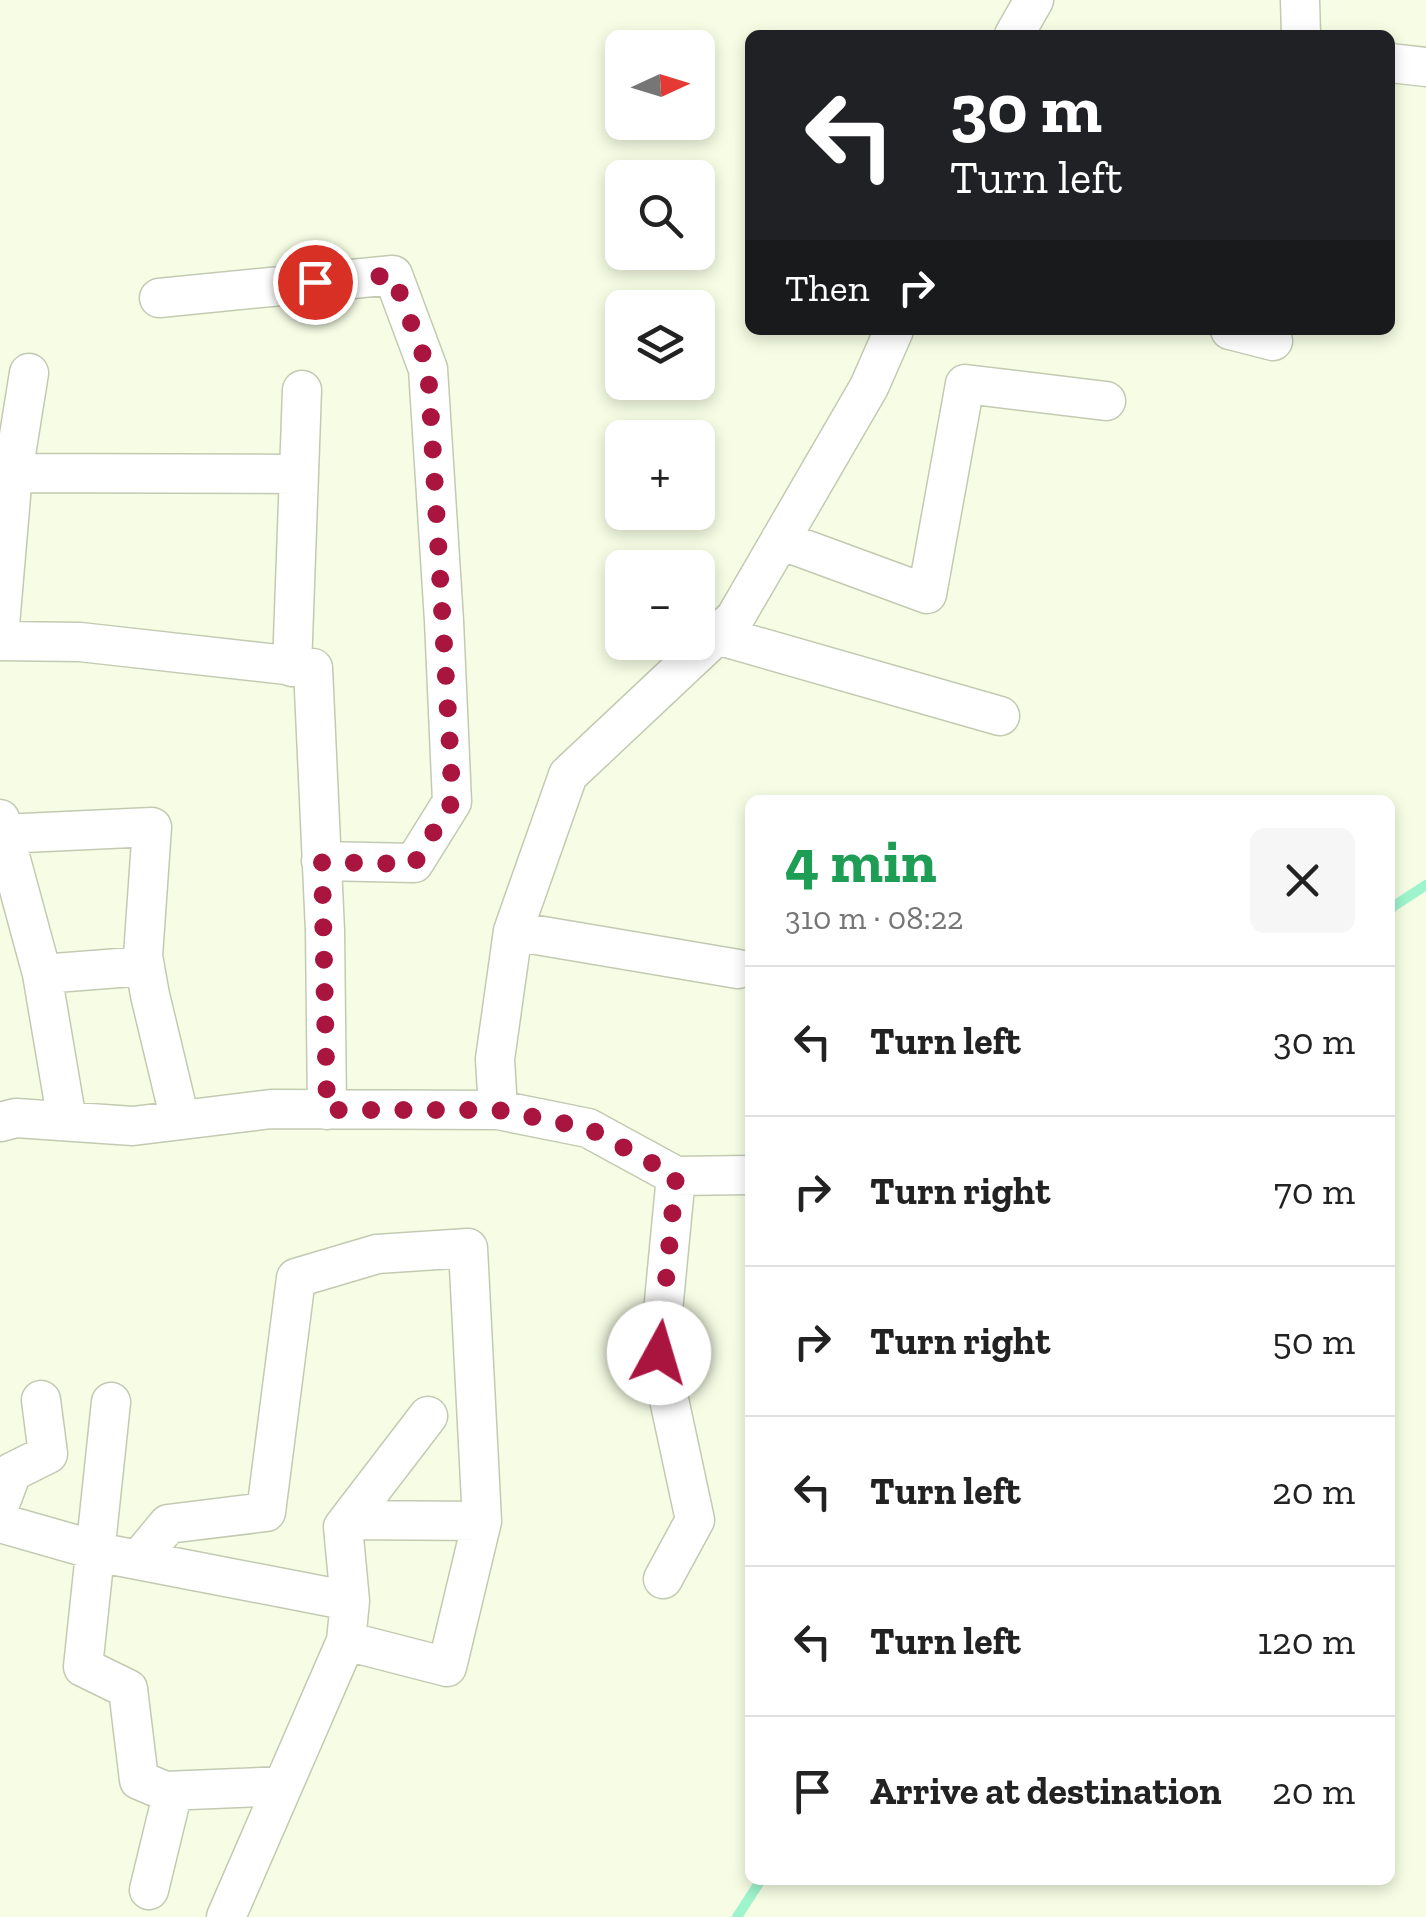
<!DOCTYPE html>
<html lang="en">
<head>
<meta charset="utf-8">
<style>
  body { margin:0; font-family:"Zilla Slab",serif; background:#f6f6f6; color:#222; height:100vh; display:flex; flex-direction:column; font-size:38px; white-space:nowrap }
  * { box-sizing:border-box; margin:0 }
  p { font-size:32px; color:#767676 }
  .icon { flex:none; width:55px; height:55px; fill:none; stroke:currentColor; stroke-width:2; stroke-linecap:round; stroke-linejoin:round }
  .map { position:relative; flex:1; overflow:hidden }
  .details { position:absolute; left:745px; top:795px; width:650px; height:1090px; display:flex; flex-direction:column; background:#fff; border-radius:15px; box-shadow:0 5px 15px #0003 }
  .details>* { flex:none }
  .hud { position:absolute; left:745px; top:30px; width:650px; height:305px; border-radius:15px; box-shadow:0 5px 15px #0003; background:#202124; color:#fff; overflow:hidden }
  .needle { width:65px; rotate:86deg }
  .controls { position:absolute; left:605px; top:30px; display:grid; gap:20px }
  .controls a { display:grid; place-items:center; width:110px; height:110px; border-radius:15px; background:#fff; box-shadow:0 5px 15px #0003; font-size:50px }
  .pin { position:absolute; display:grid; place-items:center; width:85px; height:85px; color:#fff; margin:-42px; border:5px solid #fff; border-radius:50%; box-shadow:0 2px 10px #0007 }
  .me { position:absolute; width:110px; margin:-55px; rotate:6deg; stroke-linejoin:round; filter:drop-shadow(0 0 8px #0008) }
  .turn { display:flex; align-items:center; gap:35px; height:210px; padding:0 40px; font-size:45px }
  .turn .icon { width:130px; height:130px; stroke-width:2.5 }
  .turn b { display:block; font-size:70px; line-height:85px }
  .then { display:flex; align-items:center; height:95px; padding:0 40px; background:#0003; gap:20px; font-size:38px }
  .round { display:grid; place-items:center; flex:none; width:105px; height:105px; border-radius:15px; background:#f6f6f6 }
  .head { display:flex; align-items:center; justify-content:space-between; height:170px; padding:0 40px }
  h1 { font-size:60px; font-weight:700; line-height:75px; color:#1e9e55 }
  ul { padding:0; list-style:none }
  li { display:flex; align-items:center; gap:30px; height:150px; padding:0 40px; border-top:2px solid #e0e0e0 }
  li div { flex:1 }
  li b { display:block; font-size:38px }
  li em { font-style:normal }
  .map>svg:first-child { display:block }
</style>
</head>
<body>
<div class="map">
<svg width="1426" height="1917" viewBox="0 0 1426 1917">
  <rect width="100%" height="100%" fill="#f6fde4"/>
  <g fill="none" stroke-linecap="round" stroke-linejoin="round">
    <path stroke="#9ef4cc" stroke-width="10" d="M1390,911L1394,906L1426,885
      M737,1917L761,1880"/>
    <g stroke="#c3cab2" stroke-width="41">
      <path id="minor" d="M1300,0L1301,35
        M1014,35L1034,0
        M1390,63L1426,67
        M159,298L393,275L428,369L444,621L452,802L414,863L321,861
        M1230,330L1273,341
        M13,473L299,474
        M780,540L927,594L965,384L1106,401
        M0,625L13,473L29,373
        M717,635L1000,716
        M0,641L80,642L313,668L325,931L327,1110
        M292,667L302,390
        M0,819L42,974L67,1121
        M2,834L152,827L143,956L150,995L180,1120
        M513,931L738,969
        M42,974L145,966
        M0,1122L16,1118L133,1126L271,1109L498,1110
        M750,1175L676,1176L588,1128L498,1110L495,1059L513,931L568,775L735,618L869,387L894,330
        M111,1402L83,1667L128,1689L139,1780L165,1791L283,1786
        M0,1504L12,1472L48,1454L41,1400
        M349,1520L482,1521
        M0,1523L112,1555L350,1601
        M139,1559L168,1524L266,1512L296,1278L377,1254L468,1248L482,1521L447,1667L346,1641
        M663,1579L695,1520L659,1353L676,1176
        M149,1890L173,1791
        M226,1917L346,1641L350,1601L343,1527L428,1416"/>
    </g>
    <use href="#minor" stroke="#fff" stroke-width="38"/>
  </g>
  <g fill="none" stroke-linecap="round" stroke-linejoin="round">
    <path stroke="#aa1540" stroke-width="18" stroke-dasharray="0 32.4" d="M315,282L393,275L428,368L451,765L452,802L414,864L322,862L327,1110H498L588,1128L676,1176L659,1353"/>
  </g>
</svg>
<div class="controls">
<a><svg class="needle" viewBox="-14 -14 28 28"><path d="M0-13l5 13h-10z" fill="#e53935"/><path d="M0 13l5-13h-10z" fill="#767676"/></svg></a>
<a><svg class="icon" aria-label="search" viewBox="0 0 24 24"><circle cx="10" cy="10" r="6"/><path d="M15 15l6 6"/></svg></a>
<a><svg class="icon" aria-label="layers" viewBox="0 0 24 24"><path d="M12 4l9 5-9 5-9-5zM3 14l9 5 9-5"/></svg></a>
<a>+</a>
<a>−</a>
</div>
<div class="pin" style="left:315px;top:282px;background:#d93025"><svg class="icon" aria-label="arrive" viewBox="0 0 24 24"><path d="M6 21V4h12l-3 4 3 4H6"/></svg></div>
<svg class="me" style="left:659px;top:1353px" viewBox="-20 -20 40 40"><circle r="19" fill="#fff"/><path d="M0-13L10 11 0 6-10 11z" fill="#aa1540"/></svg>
<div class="hud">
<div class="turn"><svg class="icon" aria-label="left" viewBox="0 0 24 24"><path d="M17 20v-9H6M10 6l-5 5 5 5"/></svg><div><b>30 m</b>Turn left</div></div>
<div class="then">Then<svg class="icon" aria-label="right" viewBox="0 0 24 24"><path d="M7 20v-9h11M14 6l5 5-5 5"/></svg></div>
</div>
<section class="details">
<div class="head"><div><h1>4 min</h1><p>310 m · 08:22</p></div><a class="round"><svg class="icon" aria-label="close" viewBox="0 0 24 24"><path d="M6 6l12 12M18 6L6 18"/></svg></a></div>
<ul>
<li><svg class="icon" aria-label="left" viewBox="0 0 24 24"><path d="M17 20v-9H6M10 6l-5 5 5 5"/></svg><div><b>Turn left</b></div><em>30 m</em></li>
<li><svg class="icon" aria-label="right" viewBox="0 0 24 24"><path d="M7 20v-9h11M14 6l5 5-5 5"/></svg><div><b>Turn right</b></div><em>70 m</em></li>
<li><svg class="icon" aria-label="right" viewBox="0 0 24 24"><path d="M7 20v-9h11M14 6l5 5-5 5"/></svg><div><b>Turn right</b></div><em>50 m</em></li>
<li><svg class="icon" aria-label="left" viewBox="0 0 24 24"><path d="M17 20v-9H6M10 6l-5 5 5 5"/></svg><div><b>Turn left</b></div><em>20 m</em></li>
<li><svg class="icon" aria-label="left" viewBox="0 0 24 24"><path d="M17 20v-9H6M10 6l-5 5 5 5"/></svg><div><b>Turn left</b></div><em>120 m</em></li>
<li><svg class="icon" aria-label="arrive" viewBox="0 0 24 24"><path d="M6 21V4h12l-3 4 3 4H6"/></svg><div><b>Arrive at destination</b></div><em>20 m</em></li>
</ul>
</section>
</div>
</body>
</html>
